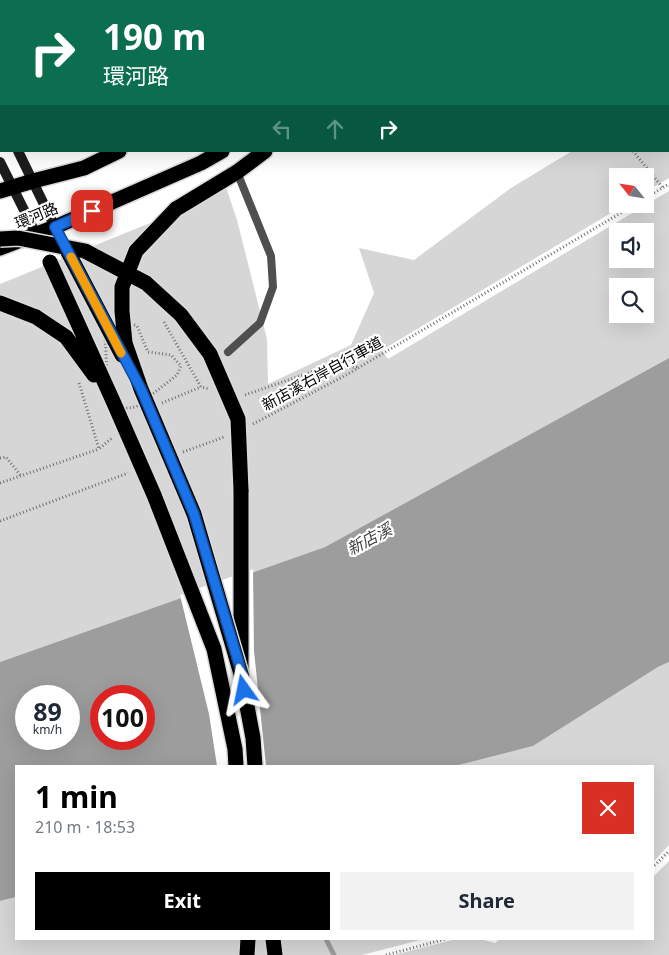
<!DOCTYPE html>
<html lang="en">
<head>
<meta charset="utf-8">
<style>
  body { margin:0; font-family:"Noto Sans","Noto Sans TC",sans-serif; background:#f2f2f3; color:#1f2937; height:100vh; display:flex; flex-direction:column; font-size:19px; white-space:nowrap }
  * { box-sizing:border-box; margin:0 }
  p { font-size:16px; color:#747a83 }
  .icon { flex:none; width:28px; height:28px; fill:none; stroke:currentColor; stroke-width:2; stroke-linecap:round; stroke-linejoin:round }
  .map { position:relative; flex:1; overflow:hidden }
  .panel { position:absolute; left:15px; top:765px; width:639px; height:175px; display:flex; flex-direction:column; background:#fff; border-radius:0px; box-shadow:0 5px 20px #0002 }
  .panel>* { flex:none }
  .hud { position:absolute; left:0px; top:0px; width:670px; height:152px; box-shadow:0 5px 20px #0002; background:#0b6e4f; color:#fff; overflow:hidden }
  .needle { width:32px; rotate:300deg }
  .fabs { position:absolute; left:609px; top:168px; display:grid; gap:10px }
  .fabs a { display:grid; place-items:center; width:45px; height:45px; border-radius:0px; background:#fff; box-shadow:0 5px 20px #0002; font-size:25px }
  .speed { position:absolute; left:15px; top:685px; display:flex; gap:10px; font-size:25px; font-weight:700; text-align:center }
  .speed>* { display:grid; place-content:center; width:65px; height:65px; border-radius:50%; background:#fff; box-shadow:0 5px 20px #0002; line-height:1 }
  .speed small { font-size:12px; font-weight:400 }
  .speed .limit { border:8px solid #d22; background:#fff; color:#111 }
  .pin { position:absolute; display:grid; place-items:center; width:42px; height:42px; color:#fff; margin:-21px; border-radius:10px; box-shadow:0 2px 8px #0006 }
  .me { position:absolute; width:55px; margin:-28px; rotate:348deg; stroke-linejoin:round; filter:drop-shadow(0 0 4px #0008) }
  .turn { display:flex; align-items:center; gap:18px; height:105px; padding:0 20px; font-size:22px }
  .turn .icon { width:65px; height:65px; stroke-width:2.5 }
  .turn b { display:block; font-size:35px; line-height:42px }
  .lanes { display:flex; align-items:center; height:48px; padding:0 20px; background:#0003; justify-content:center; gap:25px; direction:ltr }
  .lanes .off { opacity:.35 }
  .round { display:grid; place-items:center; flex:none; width:52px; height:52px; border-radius:0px; background:#f2f2f3 }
  .head { display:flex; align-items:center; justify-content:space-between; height:85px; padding:0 20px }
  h1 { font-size:30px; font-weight:700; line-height:38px; color:#000 }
  .primary-button { display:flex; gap:10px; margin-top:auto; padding:10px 20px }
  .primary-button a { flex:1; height:58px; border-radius:0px; background:#000; color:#fff; font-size:20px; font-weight:700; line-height:58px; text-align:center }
  .primary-button a+a { background:#f2f2f3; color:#1f2937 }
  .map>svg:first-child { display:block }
</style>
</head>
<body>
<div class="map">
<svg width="669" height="955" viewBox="0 0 669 955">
  <rect width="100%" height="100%" fill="#fff"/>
  <path fill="#d6d6d6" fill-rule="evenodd" d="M669,93V178L645,192V176H618V204H626L382,350L388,359L669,191V358L325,547L0,662V284L155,221L226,187L237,220L267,339L268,384L351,345L374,293L359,248L414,260L511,188L572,151H669ZM618,231H645V259H618ZM618,286H645V314H618Z
    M669,662V845L653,862L652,766H455L533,746L658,667Z
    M669,861V955H394L456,939H482L484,940L495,943L500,939H652L653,877Z
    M16,897V939H424L362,955H0V901Z"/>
  <path fill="#9d9d9d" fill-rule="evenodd" d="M669,358V662L658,667L533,746L455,766H16V897L0,901V662L325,547ZM26,696H69V739H26ZM101,696H144V739H101Z"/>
  <path fill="#fff" d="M253,569L254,651L266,766H217L209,714L180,595Z"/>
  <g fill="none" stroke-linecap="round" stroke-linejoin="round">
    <path stroke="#9d9d9d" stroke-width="5" d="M326,939L334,955"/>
    <g stroke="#dbdbdb" stroke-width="18">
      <path id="highway" d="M368,1L369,0
        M422,1L424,0
        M0,191L33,181L84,168L119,151
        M176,209L237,172L265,151
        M0,248L55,227L201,163L222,151
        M0,303L36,317
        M241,490V670
        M273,939L275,955
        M247,955L248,939"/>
    </g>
    <path stroke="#717171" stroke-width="3" stroke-dasharray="1 2.5" stroke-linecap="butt" d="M633,151L663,188
      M645,198L669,184
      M121,320L137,326L148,352L171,355L181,366L177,375L136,407L119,409L108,397L105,333Z
      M164,322L201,387L209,389
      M79,383L99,449L112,438
      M245,395L320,369L359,367
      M162,403L201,387
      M253,424L348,374L636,204
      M183,452L224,437
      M0,458L6,457L21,476
      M0,483L99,449
      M0,521L128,473
      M652,868L669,851
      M386,955L446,939"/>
    <path stroke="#4f4f4f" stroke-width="8" d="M577,0L578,1
      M228,352L260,323L273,287L271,256L237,172"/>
    <path stroke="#1c1c1c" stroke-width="10" d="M0,115L1,117
      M18,151L55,227
      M0,162L36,234"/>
    <use href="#highway" stroke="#000" stroke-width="15"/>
    <g stroke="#dbdbdb" stroke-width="18" stroke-linecap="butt">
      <path id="highway-bridge" d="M176,209L136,251L122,287V311L125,343L141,389L194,514L241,674L253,738L255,766
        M0,239L18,238L85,251L146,283L181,315L210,354L238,419L241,490
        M68,252L122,355
        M50,262L113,401L154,495L214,649L235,749L236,766
        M36,317L66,337L94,375"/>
    </g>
    <use href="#highway-bridge" stroke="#000" stroke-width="15"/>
  </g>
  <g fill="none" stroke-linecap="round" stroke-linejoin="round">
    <g stroke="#114b97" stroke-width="12">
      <path id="route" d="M92,211L55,227L141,389L194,514L242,674L244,690"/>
    </g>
    <use href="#route" stroke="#1a73e8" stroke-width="9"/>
    <path stroke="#f59e0b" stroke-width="9" d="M71,257L121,353"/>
  </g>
  <g text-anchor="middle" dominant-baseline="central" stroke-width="4.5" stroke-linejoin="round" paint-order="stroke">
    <g font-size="15" fill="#000" stroke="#fff">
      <text transform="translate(36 215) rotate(-22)">環河路</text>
      <text transform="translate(322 373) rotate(-29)">新店溪右岸自行車道</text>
    </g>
    <g font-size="16" font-style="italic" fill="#3e3e3e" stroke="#fff">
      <text transform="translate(369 539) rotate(-28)">新店溪</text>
    </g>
  </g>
</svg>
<div class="fabs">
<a><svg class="needle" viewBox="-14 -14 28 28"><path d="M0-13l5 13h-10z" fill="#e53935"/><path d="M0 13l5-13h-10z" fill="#747a83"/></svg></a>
<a><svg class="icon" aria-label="sound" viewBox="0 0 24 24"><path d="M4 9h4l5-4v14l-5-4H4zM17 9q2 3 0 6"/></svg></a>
<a><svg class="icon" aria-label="search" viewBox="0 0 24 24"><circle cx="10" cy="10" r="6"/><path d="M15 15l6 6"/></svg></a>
</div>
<div class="speed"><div>89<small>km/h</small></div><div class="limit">100</div></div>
<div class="pin" style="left:92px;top:211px;background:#d93025"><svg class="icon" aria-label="arrive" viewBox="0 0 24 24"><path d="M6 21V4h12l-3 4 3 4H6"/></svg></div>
<svg class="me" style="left:244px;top:690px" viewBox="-20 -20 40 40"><path d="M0-17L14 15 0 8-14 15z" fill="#1a73e8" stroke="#fff" stroke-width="4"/></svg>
<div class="hud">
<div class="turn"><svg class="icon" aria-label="right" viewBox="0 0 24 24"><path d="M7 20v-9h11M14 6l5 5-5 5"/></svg><div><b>190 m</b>環河路</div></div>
<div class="lanes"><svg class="icon off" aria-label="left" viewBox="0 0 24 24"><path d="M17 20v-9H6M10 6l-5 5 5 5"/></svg><svg class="icon off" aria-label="ahead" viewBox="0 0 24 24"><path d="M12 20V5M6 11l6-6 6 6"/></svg><svg class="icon" aria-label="right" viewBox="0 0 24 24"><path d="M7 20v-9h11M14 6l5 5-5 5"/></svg></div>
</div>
<section class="panel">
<div class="head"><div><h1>1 min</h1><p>210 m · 18:53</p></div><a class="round" style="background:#d93025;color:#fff"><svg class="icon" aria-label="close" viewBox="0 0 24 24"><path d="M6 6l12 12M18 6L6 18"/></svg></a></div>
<div class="primary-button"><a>Exit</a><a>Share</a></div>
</section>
</div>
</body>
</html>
